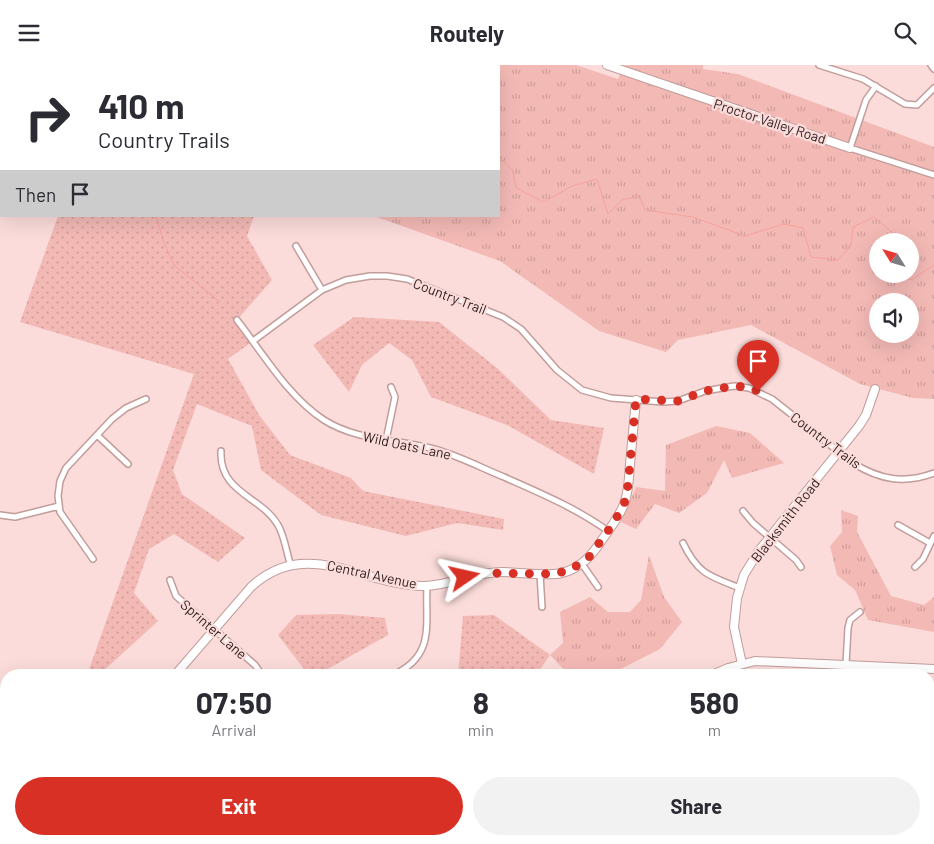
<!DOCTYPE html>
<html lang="en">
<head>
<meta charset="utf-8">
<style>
  body { margin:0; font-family:Barlow,sans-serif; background:#f2f2f3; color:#2b2b33; height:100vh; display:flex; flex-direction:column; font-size:19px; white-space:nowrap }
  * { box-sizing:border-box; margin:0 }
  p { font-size:16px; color:#7c7c81 }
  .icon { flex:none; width:28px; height:28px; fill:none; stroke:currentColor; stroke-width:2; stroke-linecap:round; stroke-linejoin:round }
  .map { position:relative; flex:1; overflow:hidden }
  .panel { position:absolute; left:0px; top:604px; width:935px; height:176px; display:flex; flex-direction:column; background:#fff; border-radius:20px 20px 0 0; box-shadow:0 5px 20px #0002 }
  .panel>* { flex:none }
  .guide { position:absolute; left:0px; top:0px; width:500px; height:152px; box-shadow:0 5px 20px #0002; background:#fff; color:#2b2b33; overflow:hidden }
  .needle { width:32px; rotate:307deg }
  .buttons { position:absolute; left:869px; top:168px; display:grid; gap:10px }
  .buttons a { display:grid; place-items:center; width:50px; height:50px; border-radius:50%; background:#fff; box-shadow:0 5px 20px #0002; font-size:25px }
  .pin { position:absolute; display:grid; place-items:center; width:42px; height:42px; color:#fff; margin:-51px -21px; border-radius:50% 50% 50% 0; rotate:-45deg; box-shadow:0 0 5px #0007 }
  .pin .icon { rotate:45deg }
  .me { position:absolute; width:55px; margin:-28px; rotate:79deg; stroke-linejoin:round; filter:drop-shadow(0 0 4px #0008) }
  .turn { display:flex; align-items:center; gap:18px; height:105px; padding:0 15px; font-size:22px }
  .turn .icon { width:65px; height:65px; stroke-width:2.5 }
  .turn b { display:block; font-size:35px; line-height:42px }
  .then { display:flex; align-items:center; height:48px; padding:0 15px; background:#0003; gap:10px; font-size:19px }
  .eta { display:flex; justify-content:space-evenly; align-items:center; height:85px; text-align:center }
  .eta b { font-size:30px; font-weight:700; line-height:35px }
  .button { display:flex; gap:10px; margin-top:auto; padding:10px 15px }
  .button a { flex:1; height:58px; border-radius:30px; background:#d93025; color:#fff; font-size:20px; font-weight:700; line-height:58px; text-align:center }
  .button a+a { background:#f2f2f3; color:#2b2b33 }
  header { display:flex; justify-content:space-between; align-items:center; height:65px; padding:0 15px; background:#fff; font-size:22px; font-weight:700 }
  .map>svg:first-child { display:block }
</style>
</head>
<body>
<header><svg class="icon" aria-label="menu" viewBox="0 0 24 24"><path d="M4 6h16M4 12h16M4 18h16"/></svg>Routely<svg class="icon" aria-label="search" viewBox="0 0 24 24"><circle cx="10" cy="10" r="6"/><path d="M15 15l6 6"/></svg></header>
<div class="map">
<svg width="934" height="779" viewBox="0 0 934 779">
  <defs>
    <pattern id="grass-tufts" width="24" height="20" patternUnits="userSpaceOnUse" patternTransform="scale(1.25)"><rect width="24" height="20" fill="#f3b9b5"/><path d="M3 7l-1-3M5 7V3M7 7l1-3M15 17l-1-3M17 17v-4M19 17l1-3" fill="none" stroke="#d09e9b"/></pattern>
    <pattern id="park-dots" width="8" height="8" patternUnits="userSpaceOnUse" patternTransform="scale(1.25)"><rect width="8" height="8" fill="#f3b9b5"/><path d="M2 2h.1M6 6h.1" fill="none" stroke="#d09e9b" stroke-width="1.8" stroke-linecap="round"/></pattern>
  </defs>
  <rect width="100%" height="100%" fill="#fbdcda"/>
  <path fill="url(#grass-tufts)" fill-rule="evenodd" d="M313,0H576L618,14L625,0H703V4L738,9L934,82V334L913,333L860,319L751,260L678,275L666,287L599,266L500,196L374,151H499V1H312ZM878,176H910V209H878ZM878,236H910V269H878Z
    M716,361L750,368L784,398L732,413L724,395L707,428L679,448L655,439L636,464L621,457L636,422L665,426L666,380Z
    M841,445L858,451L857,467L891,531L924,540L934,532V567L868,555L855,525L837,510L830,481L842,467Z
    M649,490L664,532L682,557L660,584L609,610H569L550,590L563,578L560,547L590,532L608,547H630L641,535Z"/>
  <path fill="url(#park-dots)" d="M58,151H254L247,171L272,215L237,255L253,276L228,294L259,350L290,390L351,413L363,426L504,454L503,465L457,458L406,471L321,450L261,405L252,361L197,339L173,405L182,429L245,473L218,497L174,469L149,484L134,528L158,556L99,610H87L194,309L20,257Z
    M354,252L439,257L497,303L551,355L604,363L594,409L507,360L431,332L412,295L389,278L362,300L349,327L313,280Z
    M338,549L385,553L388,570L317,610H298L304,604L278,570L296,550Z
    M494,550L550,590L536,610H519L491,603V610H458L463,551Z
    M934,684V779H606L603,777L606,774H929V691Z"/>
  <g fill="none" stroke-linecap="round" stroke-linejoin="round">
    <path stroke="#f8a29d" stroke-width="1" d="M73,0V1
      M499,92L513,106L516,123L544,137L572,121L597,114L608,149L622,135L639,131L645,145L693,152L745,171L784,159L803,163L811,192L838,195L851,180L853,162L874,152L902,176
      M156,151L164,178L174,200L219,236
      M893,209L895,215L913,214L934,200"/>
    <g stroke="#c19d9b" stroke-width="8">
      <path id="street" d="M819,0L863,14L905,39L917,40L934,23
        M931,0L934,4
        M207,1L208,0
        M876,21L866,35L850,83L934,110
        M0,59H1
        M296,181L322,225
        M237,255C262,287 289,333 324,355C355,375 394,374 430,383C456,389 479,402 504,412C540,428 576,443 608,466
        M253,276L322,225L346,215L370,211H387L407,214L503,252L521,264L557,305L582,325L611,333L663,337L678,336L705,326L734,321L749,323L772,334L853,398C880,415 904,419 934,408
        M97,370L128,399
        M386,375L395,332L391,322
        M221,386C219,428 261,431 278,460C285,472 286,487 291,501
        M743,446L753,458L796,495L801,502
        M0,450L15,452L59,441
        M898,460L930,478
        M683,478C698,509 709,511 740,523
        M93,494L60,447L58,431L60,416L66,403L112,354L126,343L146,334
        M582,499L598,522
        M915,502L923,494L934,471
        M540,509L542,542
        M170,515L176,531L255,600L262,610
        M846,599L848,563L850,555L860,547
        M393,610C436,591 425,559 427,521
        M0,689L6,692
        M260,774V779
        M555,774L558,779"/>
    </g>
    <g stroke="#c19d9b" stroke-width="10">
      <path id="secondary" d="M607,0L850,83
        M742,599L734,562L737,533L744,510L758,487L859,361L866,350L875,324
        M175,610L251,522C306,470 364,521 424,521C450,521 474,507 502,507C522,507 543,512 562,508C581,503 592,490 602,475C610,463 621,450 625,436C629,424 629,411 630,399C632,377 634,356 636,335
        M712,610L728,603L755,596L934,604
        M36,779L38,774
        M408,779L418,774"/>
    </g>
    <use href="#street" stroke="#fff" stroke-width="5"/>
    <use href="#secondary" stroke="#fff" stroke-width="8"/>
  </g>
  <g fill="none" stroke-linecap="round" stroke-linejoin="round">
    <path stroke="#d93025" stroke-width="9" stroke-dasharray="0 16.2" d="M465,512L484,508L555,509L572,504L589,492L608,466L622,444L625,436L628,420L636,334L678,336L705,326L734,321L746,322L758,326"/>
  </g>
  <g text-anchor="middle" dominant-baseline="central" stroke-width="4.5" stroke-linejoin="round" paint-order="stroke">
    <g font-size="14" fill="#291c1b" stroke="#fbdcda">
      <text transform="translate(770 56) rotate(18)">Proctor Valley Road</text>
      <text transform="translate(450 231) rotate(21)">Country Trail</text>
      <text transform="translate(826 375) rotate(37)">Country Trails</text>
      <text transform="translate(407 380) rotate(12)">Wild Oats Lane</text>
      <text transform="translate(785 455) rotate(-52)">Blacksmith Road</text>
      <text transform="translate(372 509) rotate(12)">Central Avenue</text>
      <text transform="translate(214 564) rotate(41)">Sprinter Lane</text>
    </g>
  </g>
</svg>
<div class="buttons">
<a><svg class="needle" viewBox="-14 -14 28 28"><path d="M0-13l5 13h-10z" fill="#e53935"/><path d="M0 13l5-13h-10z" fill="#7c7c81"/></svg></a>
<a><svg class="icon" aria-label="sound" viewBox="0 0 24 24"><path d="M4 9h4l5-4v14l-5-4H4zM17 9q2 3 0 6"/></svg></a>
</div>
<div class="pin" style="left:758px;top:326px;background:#d93025"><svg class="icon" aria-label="arrive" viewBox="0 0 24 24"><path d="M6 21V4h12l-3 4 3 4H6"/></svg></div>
<svg class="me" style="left:465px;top:512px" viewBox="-20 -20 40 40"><path d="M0-17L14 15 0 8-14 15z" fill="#d93025" stroke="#fff" stroke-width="4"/></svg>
<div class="guide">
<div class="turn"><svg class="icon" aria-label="right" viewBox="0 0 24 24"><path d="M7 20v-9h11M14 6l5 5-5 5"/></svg><div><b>410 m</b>Country Trails</div></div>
<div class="then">Then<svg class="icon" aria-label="arrive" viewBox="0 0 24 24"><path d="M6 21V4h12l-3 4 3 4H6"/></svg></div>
</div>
<section class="panel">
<div class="eta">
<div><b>07:50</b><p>Arrival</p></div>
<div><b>8</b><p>min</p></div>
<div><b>580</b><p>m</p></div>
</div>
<div class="button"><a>Exit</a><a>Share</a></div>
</section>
</div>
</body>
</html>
